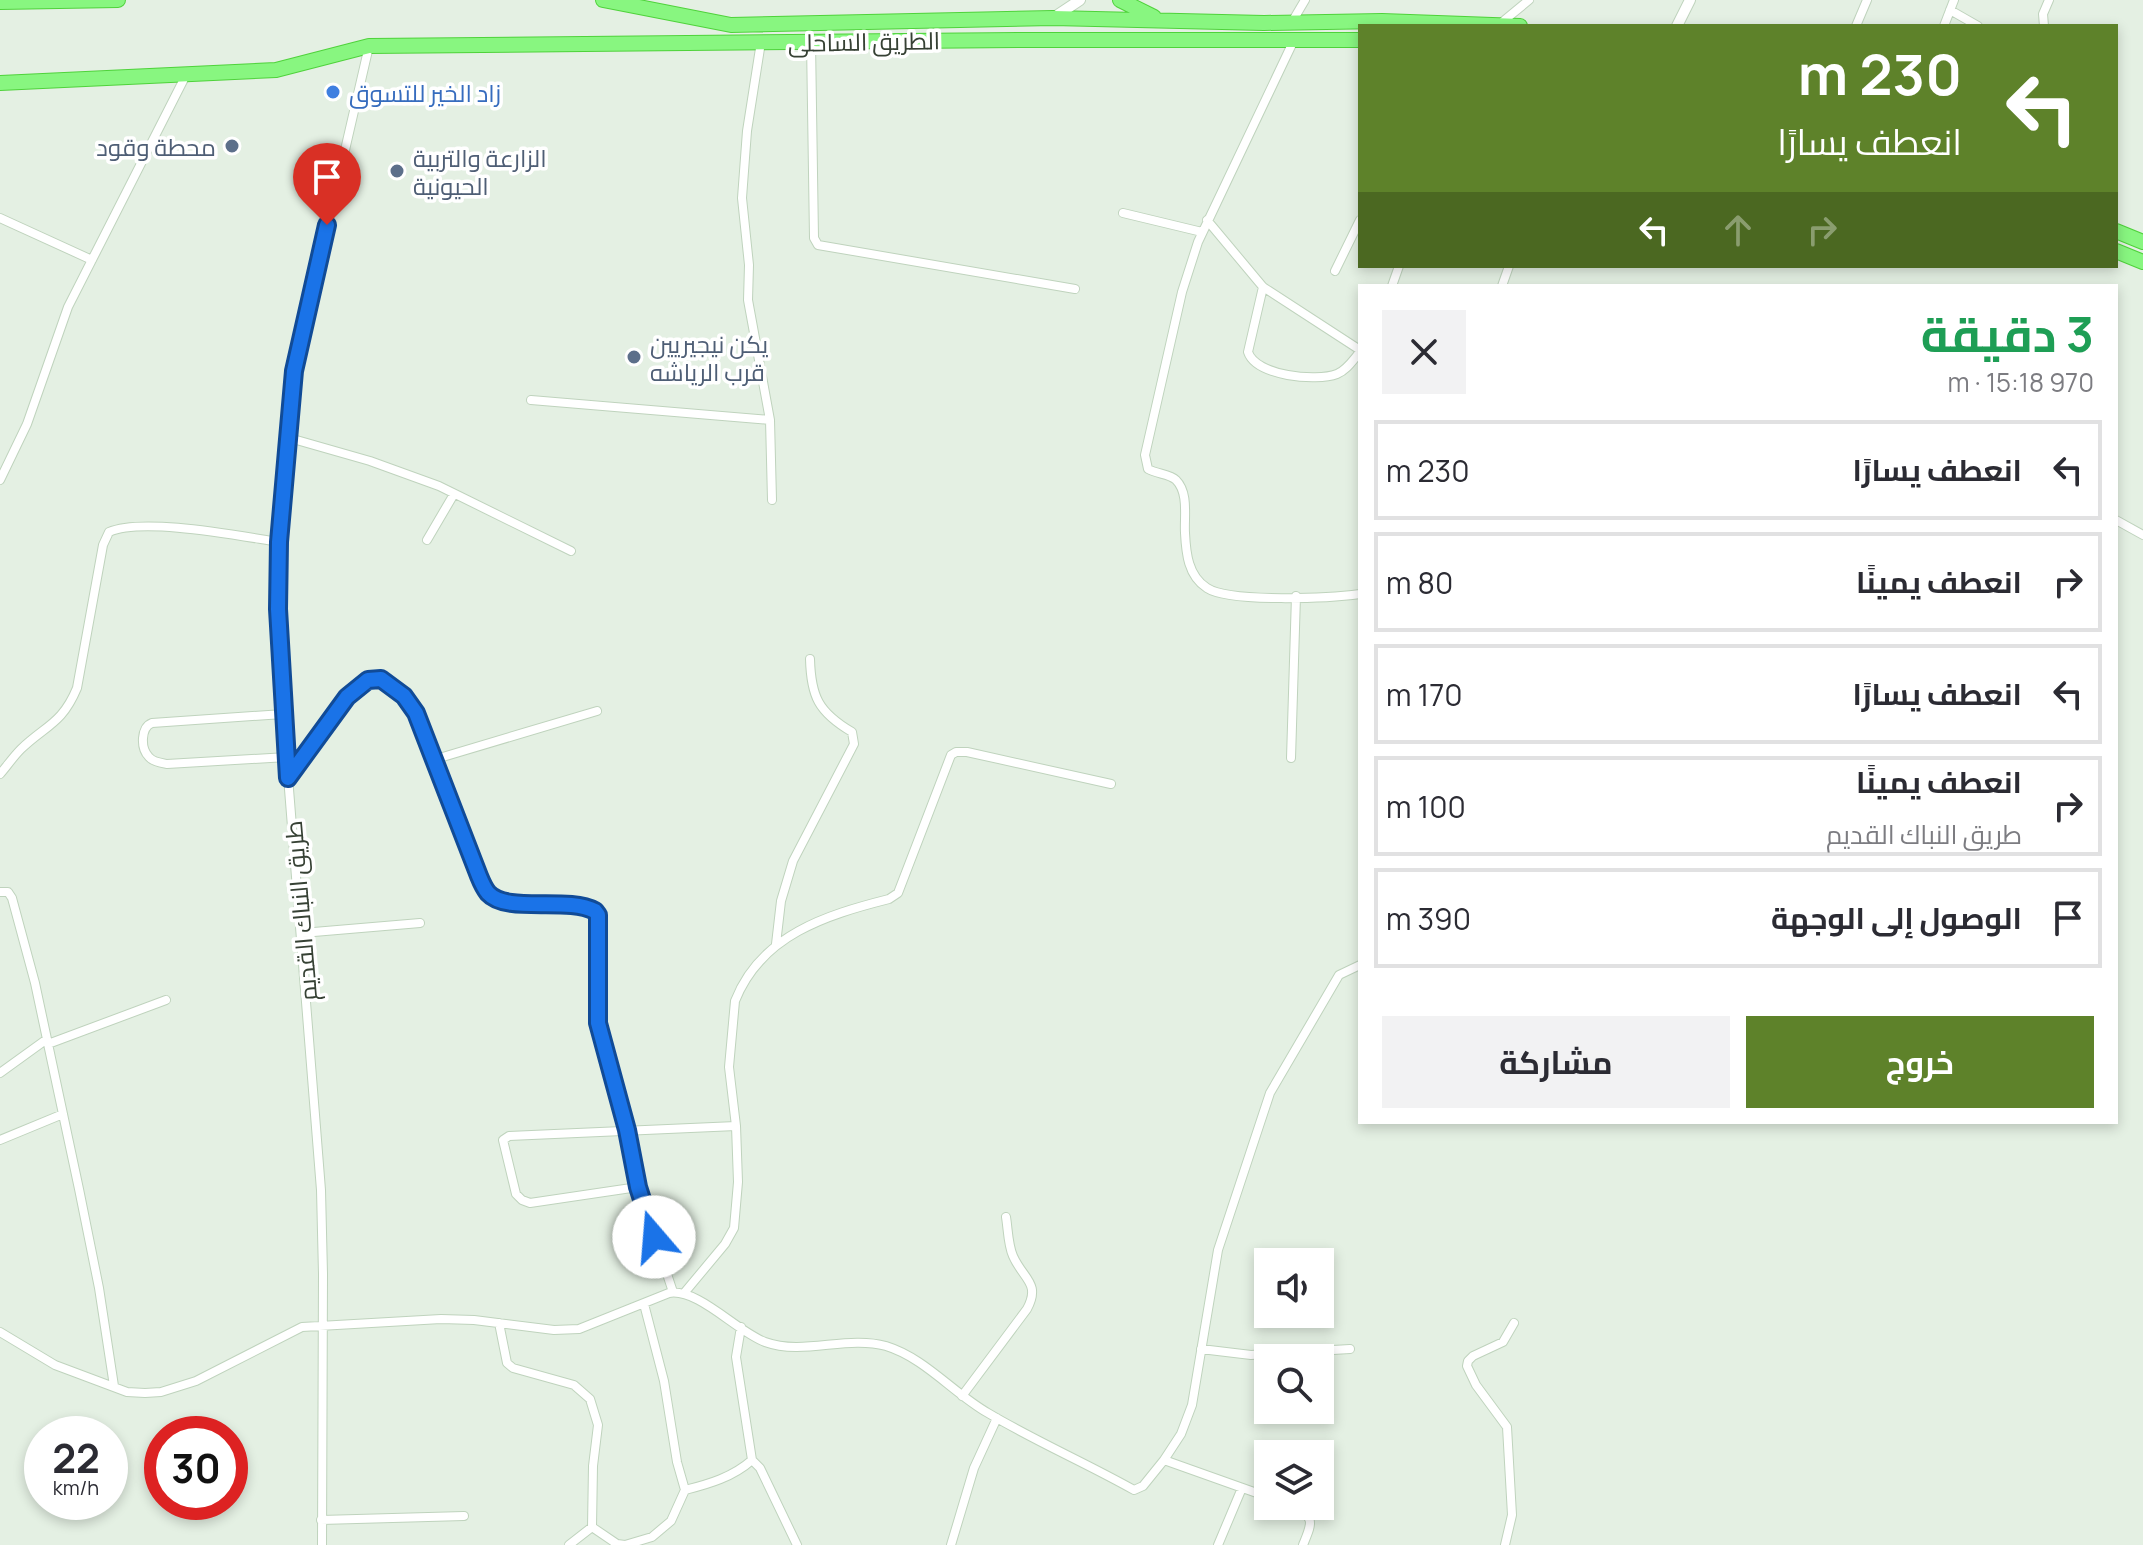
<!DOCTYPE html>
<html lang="ar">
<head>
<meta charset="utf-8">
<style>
  body { margin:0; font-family:Manrope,Cairo,sans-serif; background:#f2f2f3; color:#2b2b33; direction:rtl; height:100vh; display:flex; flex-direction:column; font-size:30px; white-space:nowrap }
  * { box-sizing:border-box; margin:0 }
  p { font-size:26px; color:#7c7c81 }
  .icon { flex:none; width:44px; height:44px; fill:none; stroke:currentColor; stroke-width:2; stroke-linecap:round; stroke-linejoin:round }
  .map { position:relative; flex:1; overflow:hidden; direction:ltr }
  .drawer { position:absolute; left:1358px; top:284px; width:760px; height:840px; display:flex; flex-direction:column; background:#fff; border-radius:0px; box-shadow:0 4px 12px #0003; direction:rtl }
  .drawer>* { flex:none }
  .banner { position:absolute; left:1358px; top:24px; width:760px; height:244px; border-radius:0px; box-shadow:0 4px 12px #0003; direction:rtl; background:#5e822a; color:#fff; overflow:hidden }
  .tools { position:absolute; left:1254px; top:1248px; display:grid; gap:16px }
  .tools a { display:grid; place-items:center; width:80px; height:80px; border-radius:0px; background:#fff; box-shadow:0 4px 12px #0003; font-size:40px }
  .speed { position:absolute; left:24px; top:1416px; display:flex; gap:16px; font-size:40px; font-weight:700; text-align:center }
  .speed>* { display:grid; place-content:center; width:104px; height:104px; border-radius:50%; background:#fff; box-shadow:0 4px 12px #0003; line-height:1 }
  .speed small { font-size:20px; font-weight:400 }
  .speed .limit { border:12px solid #d22; background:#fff; color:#111 }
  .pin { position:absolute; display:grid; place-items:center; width:68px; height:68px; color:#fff; margin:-82px -34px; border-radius:50% 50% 50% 0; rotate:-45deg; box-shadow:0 0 8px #0007 }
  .pin .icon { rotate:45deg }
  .me { position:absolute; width:88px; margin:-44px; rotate:342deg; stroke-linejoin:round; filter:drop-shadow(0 0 6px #0008) }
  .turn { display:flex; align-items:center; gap:28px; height:168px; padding:0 24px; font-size:36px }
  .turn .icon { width:104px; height:104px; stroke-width:2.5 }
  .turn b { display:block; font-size:56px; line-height:68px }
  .lanes { display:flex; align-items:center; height:76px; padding:0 24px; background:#0003; justify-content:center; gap:40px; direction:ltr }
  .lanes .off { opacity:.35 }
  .round { display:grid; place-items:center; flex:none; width:84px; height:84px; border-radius:0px; background:#f2f2f3 }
  .summary { display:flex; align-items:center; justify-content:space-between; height:136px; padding:0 24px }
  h1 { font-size:48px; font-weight:700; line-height:60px; color:#1e9e55 }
  .action { display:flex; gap:16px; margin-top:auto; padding:16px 24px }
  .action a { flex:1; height:92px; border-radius:0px; background:#5e822a; color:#fff; font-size:32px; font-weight:700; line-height:92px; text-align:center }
  .action a+a { background:#f2f2f3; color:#2b2b33 }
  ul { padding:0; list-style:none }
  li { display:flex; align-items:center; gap:24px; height:100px; margin:0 16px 12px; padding:0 8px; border:4px solid #e1e1e2; border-radius:0px }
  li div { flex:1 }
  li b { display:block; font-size:30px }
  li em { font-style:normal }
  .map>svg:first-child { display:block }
</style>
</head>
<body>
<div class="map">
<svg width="2143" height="1545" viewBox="0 0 2143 1545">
  <rect width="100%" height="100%" fill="#e4f0e3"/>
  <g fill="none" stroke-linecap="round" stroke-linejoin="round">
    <g stroke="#bfd3bd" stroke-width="10">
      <path id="minor" d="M1950,10L1978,26
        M1292,22L1305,0
        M1501,23L1529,0
        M1856,26L1867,0
        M1944,26L1954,0
        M2044,26L2043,14L2049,0
        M1294,40L1198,242L1182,292L1145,455L1148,469C1157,474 1170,474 1176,480C1189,493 1184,517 1185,533C1186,553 1188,576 1207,588C1230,603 1331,598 1360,594
        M761,42L747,131L742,198L749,265L748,300L770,420L772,500
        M811,42L814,238L818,245L1075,289
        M1123,213L1202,232
        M0,218L92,260
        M1207,220L1263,287L1360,350
        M1335,271L1360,220
        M1392,286L1399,266
        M1502,286L1509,266
        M1263,287L1248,352C1256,376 1316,382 1337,374C1347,370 1353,360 1360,352
        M531,400L770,420
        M286,437L370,461L439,486L571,551
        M0,480L27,424L68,307L186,75
        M2116,520L2143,535
        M427,540L454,494
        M283,714L152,723C141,727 140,748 149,757C153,762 162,763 167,764L287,757
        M1291,758L1296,596
        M436,759L597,711
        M0,774C7,766 13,757 21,749C46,725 62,724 77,688L103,545L109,532C143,517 239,536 279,542
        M289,777L347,697L368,680L381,679L404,696L416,713L479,876C500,925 557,890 595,911L598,915V1023L627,1130L638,1187L673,1292
        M0,892H8L12,898L35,983L79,1189L99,1288L114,1386
        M302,933L420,923
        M776,944L781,901L793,861L854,744L852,732C818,712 811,696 810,659
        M48,1044L166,1000
        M0,1073L47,1039
        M0,1140L63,1114
        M638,1187L530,1203L522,1200L516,1194L503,1140L509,1136L736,1126
        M685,1292L725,1244L734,1228L738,1182L736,1126L729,1067L735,1001C761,935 826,915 889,899L898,893L951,755L956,752H967L1111,784
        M499,1323L507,1363L513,1368L574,1385L590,1399L598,1425L593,1466L592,1527L569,1545
        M0,1332L55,1365L127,1392L145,1393L161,1392L196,1381L302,1327L441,1319L474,1320L554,1330L579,1329L669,1293C698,1288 736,1331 765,1342C804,1356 846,1335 886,1346C925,1358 953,1393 988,1413C1035,1441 1086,1463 1134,1490L1143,1486L1164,1460L1268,1497
        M1201,1349L1251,1355L1350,1349
        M962,1396L1027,1309C1041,1283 1023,1279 1013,1256C1008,1245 1008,1229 1006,1217
        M752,1460L760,1468L797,1545
        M1164,1460L1181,1434L1192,1405L1218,1250L1270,1093L1339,975L1360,965
        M685,1490C709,1484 733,1477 752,1460L736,1357L741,1327
        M1292,1506C1316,1517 1312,1523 1303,1545
        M321,1520L464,1516
        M592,1527L617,1544L625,1545L652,1537L671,1521L685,1490L677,1462L664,1381L644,1304
        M322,1545L323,1274L321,1190L283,714L278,609L279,542L294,371L369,46
        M951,1545L974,1468L997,1418
        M1218,1545L1242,1488
        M1505,1545L1512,1515L1507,1427L1476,1385L1467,1366L1468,1361L1473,1356L1503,1342L1514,1323"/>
    </g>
    <g stroke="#bfd3bd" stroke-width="12">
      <path id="tertiary" d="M1053,18L1080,0
        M1677,26L1690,0"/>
    </g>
    <g stroke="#4fd23b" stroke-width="16">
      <path id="trunk" d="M603,0L731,25L1053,18L1264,23L1382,21L1520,26
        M1120,0L1154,17
        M0,2L118,0
        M0,83L276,70L369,46L1019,40H1360
        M2116,231L2143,242
        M2116,251L2143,262"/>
    </g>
    <use href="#minor" stroke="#fff" stroke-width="8"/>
    <use href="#tertiary" stroke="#fff" stroke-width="10"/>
    <use href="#trunk" stroke="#88f680" stroke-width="14"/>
  </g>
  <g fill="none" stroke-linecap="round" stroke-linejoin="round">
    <g stroke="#114b97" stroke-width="20">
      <path id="route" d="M327,225L294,371L279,542L278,609L288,778L347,697L368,680L381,679L404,696L416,713L479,876C481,881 484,888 488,893C507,914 567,896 595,911L598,915V1023L627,1130L638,1187L654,1237"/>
    </g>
    <use href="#route" stroke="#1a73e8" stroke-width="14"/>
  </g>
  <circle fill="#3f7fe0" stroke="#fff" stroke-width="3" cx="333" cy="92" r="8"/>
  <g fill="#5c6f8a" stroke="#fff" stroke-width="3">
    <circle cx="232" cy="146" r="8"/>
    <circle cx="397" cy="171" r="8"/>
    <circle cx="634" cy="357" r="8"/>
  </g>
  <g text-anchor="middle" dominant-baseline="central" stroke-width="7" stroke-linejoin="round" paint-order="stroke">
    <g font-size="24" fill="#364134" stroke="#fff">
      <text transform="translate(864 41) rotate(-1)">الطريق الساحلى</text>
      <text transform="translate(300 911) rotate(-95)">طريق النباك القديم</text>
    </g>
    <g font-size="24" fill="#366cbe" stroke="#fff" text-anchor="start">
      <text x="349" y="92">زاد الخير للتسوق</text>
    </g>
    <g font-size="24" fill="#4e5e75" stroke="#fff" text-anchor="start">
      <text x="216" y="146" text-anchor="end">محطة وقود</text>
      <text x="413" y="157">الزارعة والتربية<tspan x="413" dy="28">الحيونية</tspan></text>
      <text x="650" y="343">يكن نيجيريين<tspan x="650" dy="28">قرب الرياشه</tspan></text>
    </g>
  </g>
</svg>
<div class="tools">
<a><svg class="icon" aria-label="sound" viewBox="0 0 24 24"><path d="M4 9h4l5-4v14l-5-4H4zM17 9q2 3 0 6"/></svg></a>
<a><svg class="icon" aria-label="search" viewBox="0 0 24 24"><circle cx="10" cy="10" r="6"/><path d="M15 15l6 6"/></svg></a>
<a><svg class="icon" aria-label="layers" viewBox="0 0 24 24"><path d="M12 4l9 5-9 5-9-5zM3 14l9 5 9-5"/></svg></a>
</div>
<div class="speed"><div>22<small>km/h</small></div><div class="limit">30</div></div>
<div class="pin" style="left:327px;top:225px;background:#d93025"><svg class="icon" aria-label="arrive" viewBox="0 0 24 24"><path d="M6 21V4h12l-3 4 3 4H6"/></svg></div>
<svg class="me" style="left:654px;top:1237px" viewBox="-20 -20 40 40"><circle r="19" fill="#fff"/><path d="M0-13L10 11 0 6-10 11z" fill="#1a73e8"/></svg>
<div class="banner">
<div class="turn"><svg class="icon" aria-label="left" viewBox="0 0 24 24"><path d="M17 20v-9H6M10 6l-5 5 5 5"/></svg><div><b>230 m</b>انعطف يسارًا</div></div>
<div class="lanes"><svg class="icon" aria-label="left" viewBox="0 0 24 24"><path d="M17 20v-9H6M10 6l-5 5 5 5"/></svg><svg class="icon off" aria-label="ahead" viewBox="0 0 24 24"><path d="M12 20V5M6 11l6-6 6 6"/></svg><svg class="icon off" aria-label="right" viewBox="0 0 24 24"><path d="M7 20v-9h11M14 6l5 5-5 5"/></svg></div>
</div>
<section class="drawer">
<div class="summary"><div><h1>3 دقيقة</h1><p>970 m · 15:18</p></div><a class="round"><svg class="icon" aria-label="close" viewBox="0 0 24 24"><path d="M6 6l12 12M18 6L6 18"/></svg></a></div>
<ul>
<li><svg class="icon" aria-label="left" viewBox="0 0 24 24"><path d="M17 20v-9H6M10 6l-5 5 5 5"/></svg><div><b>انعطف يسارًا</b></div><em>230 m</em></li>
<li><svg class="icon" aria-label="right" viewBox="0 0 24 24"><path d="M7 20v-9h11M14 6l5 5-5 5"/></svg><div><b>انعطف يمينًا</b></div><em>80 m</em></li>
<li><svg class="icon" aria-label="left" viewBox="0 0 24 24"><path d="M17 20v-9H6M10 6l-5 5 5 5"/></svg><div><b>انعطف يسارًا</b></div><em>170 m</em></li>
<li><svg class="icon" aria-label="right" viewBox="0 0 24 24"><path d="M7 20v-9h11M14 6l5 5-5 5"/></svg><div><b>انعطف يمينًا</b><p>طريق النباك القديم</p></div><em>100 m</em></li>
<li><svg class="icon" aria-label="arrive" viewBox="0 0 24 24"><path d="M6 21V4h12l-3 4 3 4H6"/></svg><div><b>الوصول إلى الوجهة</b></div><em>390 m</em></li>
</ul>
<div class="action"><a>خروج</a><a>مشاركة</a></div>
</section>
</div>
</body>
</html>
